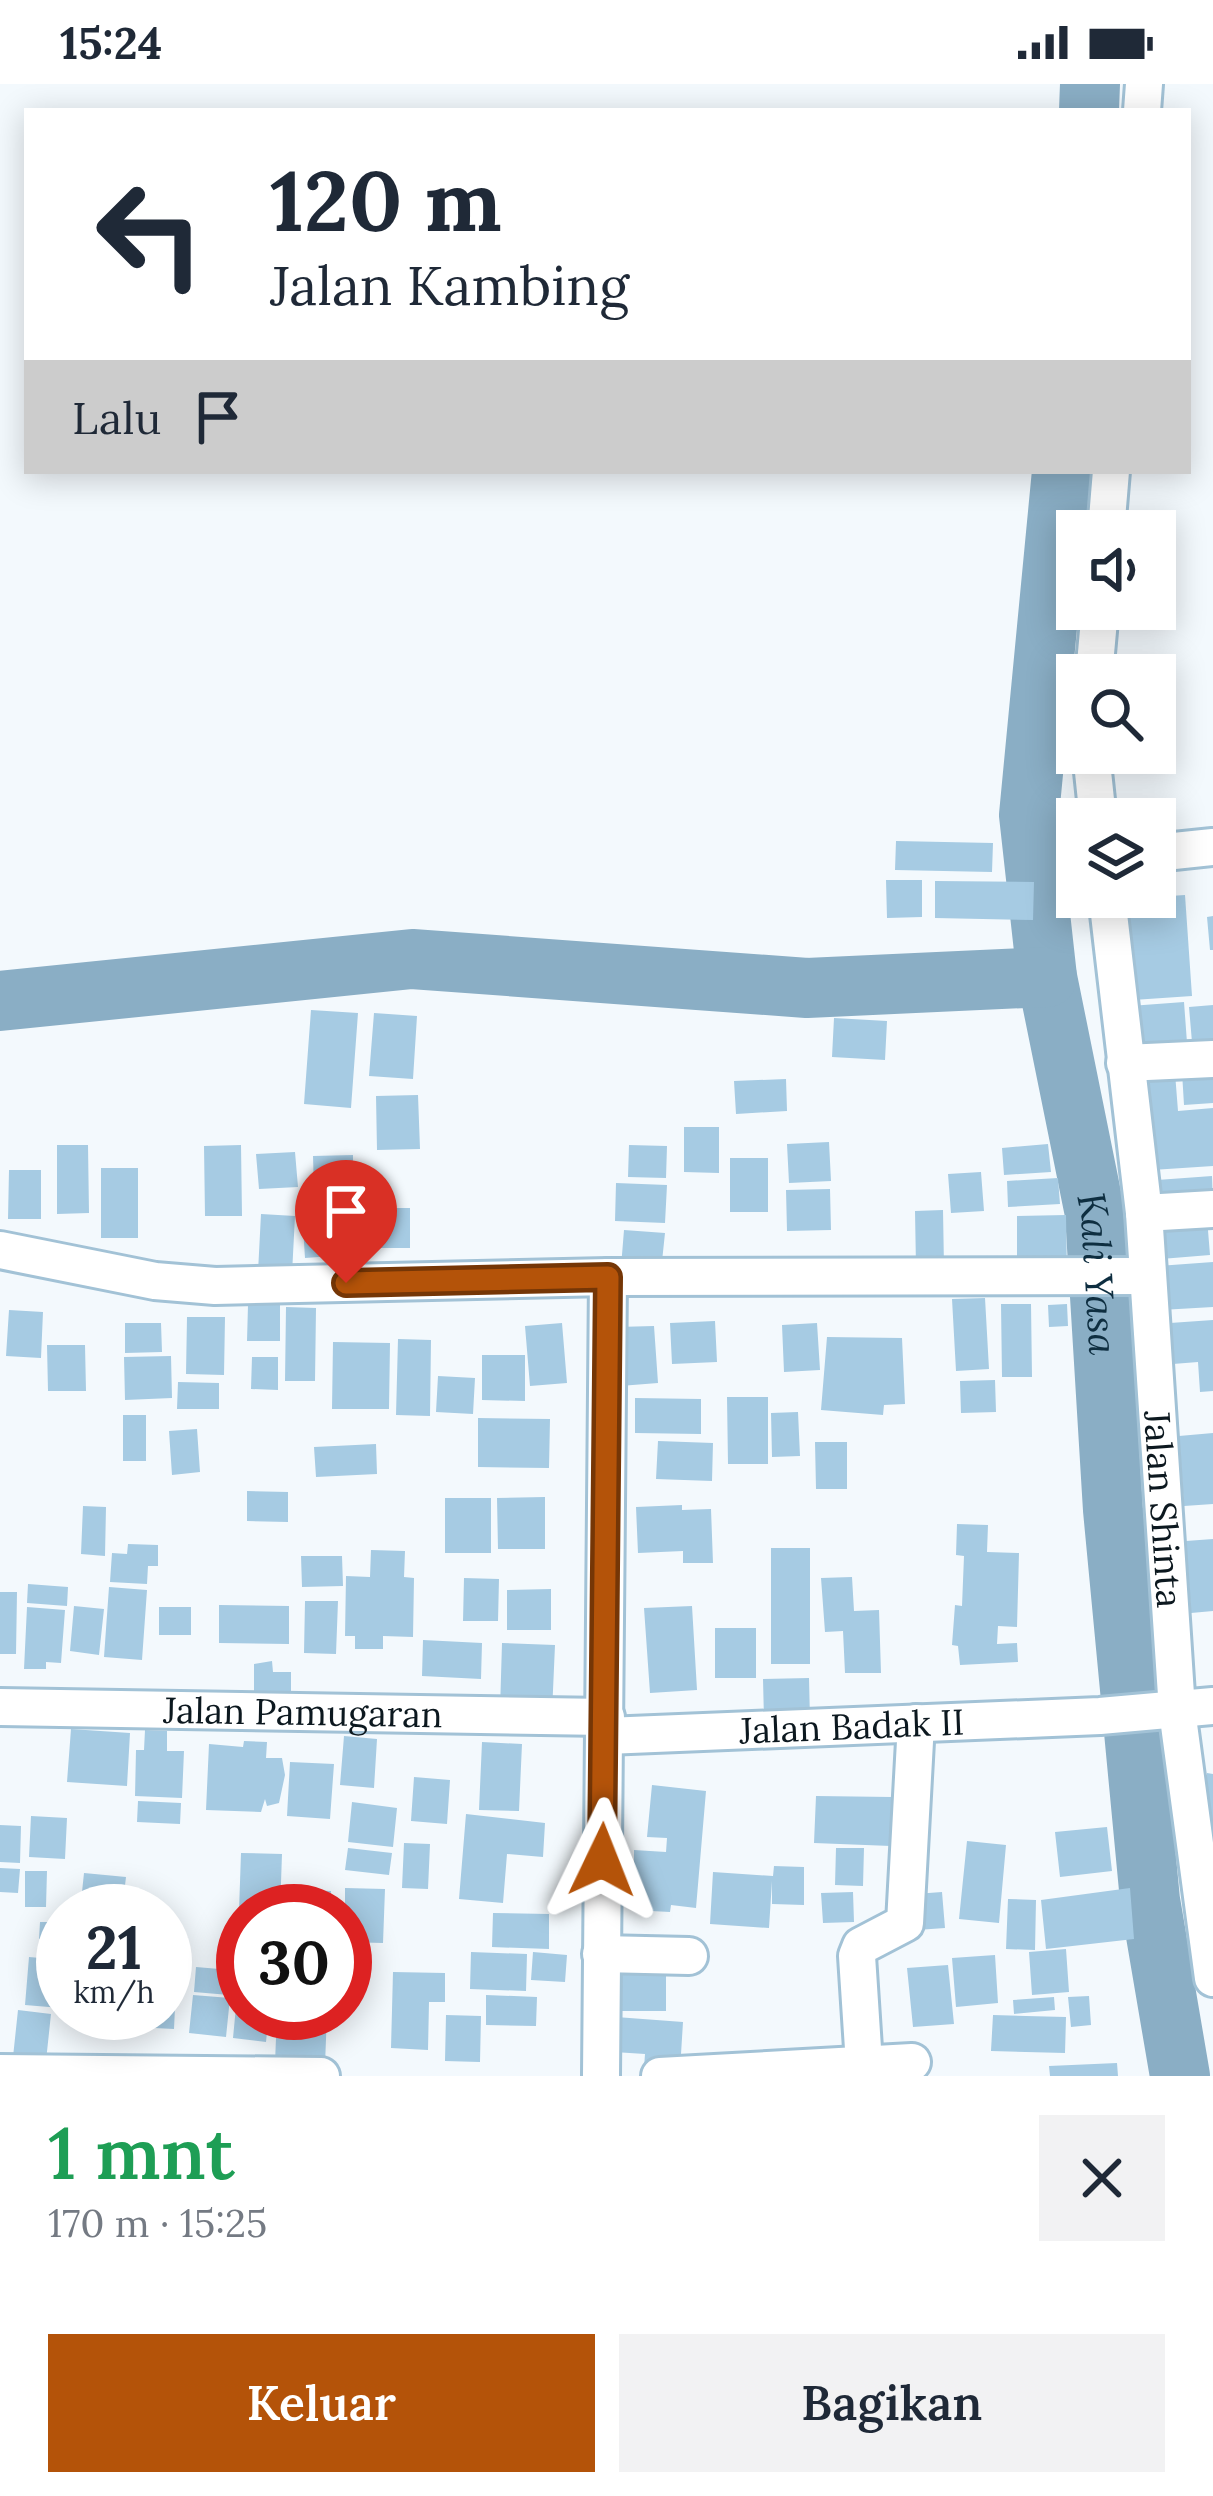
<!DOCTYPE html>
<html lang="id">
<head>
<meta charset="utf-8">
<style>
  body { margin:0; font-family:Lora,serif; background:#f2f2f3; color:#1f2937; height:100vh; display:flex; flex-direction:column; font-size:45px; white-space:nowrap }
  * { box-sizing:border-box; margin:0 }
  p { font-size:39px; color:#747a83 }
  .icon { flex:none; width:66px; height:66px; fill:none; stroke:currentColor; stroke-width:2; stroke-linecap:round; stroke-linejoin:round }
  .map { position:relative; height:1992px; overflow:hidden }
  .side { display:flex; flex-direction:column; background:#fff; flex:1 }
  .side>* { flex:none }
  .guide { position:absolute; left:24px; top:24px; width:1167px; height:366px; border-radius:0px; box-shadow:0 6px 30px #0003; background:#fff; color:#1f2937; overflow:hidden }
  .fabs { position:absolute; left:1056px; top:426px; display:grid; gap:24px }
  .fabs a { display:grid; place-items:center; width:120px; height:120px; border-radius:0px; background:#fff; box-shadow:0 6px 30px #0003; font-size:60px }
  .speed { position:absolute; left:36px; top:1800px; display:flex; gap:24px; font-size:60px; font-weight:700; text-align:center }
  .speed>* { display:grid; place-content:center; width:156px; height:156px; border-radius:50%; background:#fff; box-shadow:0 6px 30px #0003; line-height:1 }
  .speed small { font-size:30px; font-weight:400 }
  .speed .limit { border:18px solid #d22; background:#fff; color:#111 }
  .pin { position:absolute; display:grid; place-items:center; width:102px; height:102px; color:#fff; margin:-123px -51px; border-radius:50% 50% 50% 0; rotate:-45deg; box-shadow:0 0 12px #0007 }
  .pin .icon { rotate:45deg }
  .me { position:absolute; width:132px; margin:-66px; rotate:2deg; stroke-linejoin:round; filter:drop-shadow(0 0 9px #0008) }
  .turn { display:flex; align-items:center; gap:42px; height:252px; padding:0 48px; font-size:54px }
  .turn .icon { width:156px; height:156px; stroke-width:2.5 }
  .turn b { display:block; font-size:84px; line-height:102px }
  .then { display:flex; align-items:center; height:114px; padding:0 48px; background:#0003; gap:24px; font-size:45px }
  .round { display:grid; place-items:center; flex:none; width:126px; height:126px; border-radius:0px; background:#f2f2f3 }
  .overview { display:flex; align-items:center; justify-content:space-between; height:204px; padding:0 48px }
  h1 { font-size:72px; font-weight:600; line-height:90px; color:#1e9e55 }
  .button { display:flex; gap:24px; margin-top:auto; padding:24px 48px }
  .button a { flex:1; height:138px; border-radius:0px; background:#b45309; color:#fff; font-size:48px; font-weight:600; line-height:138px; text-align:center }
  .button a+a { background:#f2f2f3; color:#1f2937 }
  .status { display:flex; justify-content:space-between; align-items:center; height:84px; padding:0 60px; background:#fff; direction:ltr }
  .status svg { height:33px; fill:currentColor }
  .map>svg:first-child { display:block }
</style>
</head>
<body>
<div class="status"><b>15:24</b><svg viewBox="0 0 49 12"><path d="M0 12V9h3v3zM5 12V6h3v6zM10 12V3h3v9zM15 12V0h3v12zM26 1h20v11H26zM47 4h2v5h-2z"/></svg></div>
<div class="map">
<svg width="1213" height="1992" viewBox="0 0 1213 1992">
  <rect width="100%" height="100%" fill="#f3f9fd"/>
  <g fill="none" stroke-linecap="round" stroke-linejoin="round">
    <g stroke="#8aaec5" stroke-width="60">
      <path d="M1089,27L1090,0"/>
      <path id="s1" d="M1062,387L1029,731L1047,893L1095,1130L1113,1426L1150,1816L1180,1992"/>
      <path d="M0,917L412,875L807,904L1047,893"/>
    </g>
  </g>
  <path fill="#a6cbe3" d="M896,757L993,759L992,788L895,786Z
    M886,796H922V833L887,834Z
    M935,797L1034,798L1033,836L935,834Z
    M1185,811L1192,912L1133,916L1125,815Z
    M1213,832V866H1210L1207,833Z
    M1184,918L1188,972L1134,976L1130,922Z
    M1213,921V968L1193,970L1189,923Z
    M311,926L358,929L351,1024L304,1020Z
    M374,929L417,932L413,995L369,992Z
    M834,934L887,937L885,976L832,973Z
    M1213,986V1019L1184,1021L1182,988Z
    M1175,989L1178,1027L1213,1024V1082L1152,1086L1133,992Z
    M786,995L787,1027L736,1030L734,997Z
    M418,1011L420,1065L377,1066L376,1012Z
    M684,1043H719V1089L684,1088Z
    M829,1058L831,1097L789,1099L787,1060Z
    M1048,1060L1051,1088L1004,1091L1002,1064Z
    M57,1061H88L89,1129L57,1130Z
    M241,1061L242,1132H205L204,1062Z
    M629,1061L667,1062L666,1094L628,1093Z
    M295,1068L298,1103L259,1105L256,1070Z
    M353,1071V1105L314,1106L313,1072Z
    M730,1074H768V1128H730Z
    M101,1084H138V1154H101Z
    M9,1086H41V1135H8Z
    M981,1088L984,1127L951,1129L948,1090Z
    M1212,1092L1213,1121L1159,1124L1157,1096Z
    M1058,1094L1060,1120L1008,1123L1007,1097Z
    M616,1099L667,1101L665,1139L615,1137Z
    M830,1105L831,1146L787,1147L786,1106Z
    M367,1124H410V1164H367Z
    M330,1125L333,1172L305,1174L302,1127Z
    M943,1126L944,1183H916L915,1127Z
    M261,1130L295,1132L292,1190L258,1188Z
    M1066,1131L1067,1189H1017V1132Z
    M1207,1134L1210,1171L1161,1175L1158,1137Z
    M624,1146L665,1149L661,1187L621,1183Z
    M1213,1178V1223L1161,1226L1158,1182Z
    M985,1214L989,1285L956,1287L952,1215Z
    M1001,1220H1031L1032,1293H1002Z
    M1067,1220L1068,1242L1049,1243L1048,1221Z
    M248,1221H280V1257H247Z
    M286,1223L316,1224L315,1297H285Z
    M9,1226L43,1228L41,1274L6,1272Z
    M187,1233H225L224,1291L186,1290Z
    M1213,1236V1307L1200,1308L1198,1278L1173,1280L1170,1239Z
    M715,1237L717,1278L672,1280L670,1239Z
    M125,1239H161L162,1268L125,1269Z
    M562,1239L567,1299L530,1302L525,1242Z
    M817,1239L820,1286L784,1288L782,1241Z
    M654,1242L658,1299L620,1302L617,1243Z
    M827,1253L902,1254L905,1320L884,1321L883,1331L821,1326Z
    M398,1255L431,1256L430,1332L396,1331Z
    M333,1258L390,1259L389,1325H332Z
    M47,1261H85L86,1307H48Z
    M482,1271H525V1317L482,1316Z
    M171,1272L172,1314L125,1316L124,1273Z
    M252,1273H278V1306L251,1305Z
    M438,1292L475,1294L473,1330L436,1328Z
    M995,1296L996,1328L961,1329L960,1297Z
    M178,1298L219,1299V1325H177Z
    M727,1313H768V1380H728Z
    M635,1314L701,1315V1350L635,1349Z
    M798,1328L800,1372L772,1373L771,1329Z
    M123,1331H146V1377H123Z
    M478,1334L550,1335L549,1384L478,1383Z
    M197,1345L200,1388L172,1391L169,1347Z
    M1213,1349V1420L1184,1422L1179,1352Z
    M658,1357L713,1359L712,1397L656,1395Z
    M815,1358H847V1405H816Z
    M376,1360L377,1390L316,1393L314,1363Z
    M247,1407L288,1408V1438L247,1437Z
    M545,1413V1465H498L497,1414Z
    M445,1414H491V1469H445Z
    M682,1421V1426L711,1425L713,1479H683V1467L638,1469L636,1423Z
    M83,1422L106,1423L105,1472L81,1470Z
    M957,1440L988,1441L987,1468L1019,1469L1017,1543L998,1542L997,1560L1017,1559L1018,1578L960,1581L958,1562L952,1561L955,1521L962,1522L964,1472L956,1471Z
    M1213,1455V1527L1191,1529L1186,1457Z
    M128,1460L158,1461V1482H148L147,1500L110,1498L112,1469L127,1470Z
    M771,1464H810V1580H771Z
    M371,1466L405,1467L404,1493L414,1494L413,1553L383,1552V1565H355V1552H345L346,1492L370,1493Z
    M301,1472H342L343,1502L302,1503Z
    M852,1493L854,1527L879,1526L881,1589H845L843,1547L825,1548L821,1494Z
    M464,1494L499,1495L498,1537H463Z
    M28,1500L68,1503L67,1522L27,1519Z
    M109,1503L147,1506L142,1576L104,1573Z
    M551,1505V1546H507V1506Z
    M0,1508H17L16,1570H0Z
    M305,1517H338L336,1570L304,1569Z
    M219,1521L289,1522V1560L219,1559Z
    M74,1522L104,1525L99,1571L70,1567Z
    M692,1522L697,1606L650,1609L644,1524Z
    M27,1523L65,1526L61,1579L46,1578V1585H24Z
    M159,1523H191V1551H159Z
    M715,1544H756V1594H715Z
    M423,1556L482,1559L481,1595L422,1592Z
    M502,1559L555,1561L552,1629L500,1626Z
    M272,1577L273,1588H291V1615H254V1580Z
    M809,1594L810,1636H764L763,1595Z
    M71,1645L130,1649L127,1702L67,1698Z
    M145,1646L167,1647V1667H184L182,1714L135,1712L136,1666H144Z
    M344,1652L377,1655L374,1704L340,1701Z
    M244,1657L267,1658L266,1674H282L285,1691L279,1719L267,1722L265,1715L261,1728L206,1726L209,1660L243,1663Z
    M482,1658L522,1660L519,1727L479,1726Z
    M290,1678L334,1680L330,1735L287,1732Z
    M1207,1689L1213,1690V1737H1206Z
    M414,1693L450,1696L447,1740L411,1737Z
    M652,1701L706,1707L696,1824L671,1821L670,1828L632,1826L633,1815L603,1812L606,1779L634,1781V1766L666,1768L667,1754L647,1753Z
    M816,1712L892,1713L891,1762L814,1759Z
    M138,1717L181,1719L180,1740L137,1738Z
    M352,1718L397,1724L393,1763L348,1758Z
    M466,1730L545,1739L543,1773L507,1770L503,1819L459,1815Z
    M31,1732L67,1734L65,1775L29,1773Z
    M0,1741L21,1742L20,1779L0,1778Z
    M1107,1743L1112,1787L1060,1793L1055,1748Z
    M967,1757L1006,1761L999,1839L959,1835Z
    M404,1759L430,1760L428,1805L402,1804Z
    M348,1764L392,1769L389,1791L345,1786Z
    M836,1764H864L863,1802L835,1801Z
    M241,1769L282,1770L280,1827H239Z
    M774,1782L804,1783V1821L772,1820V1797L769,1844L710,1840L713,1788L773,1792Z
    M0,1784L20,1785L18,1809L0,1808Z
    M25,1787H47L46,1823H25Z
    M84,1789L126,1793L122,1827H80Z
    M345,1804L385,1805L383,1859L345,1858Z
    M1130,1804L1134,1855L1046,1865L1041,1816Z
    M287,1805L331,1807L330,1827H286Z
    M853,1808L854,1838L823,1839L821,1809Z
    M942,1808L945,1844L917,1846L915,1810Z
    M1008,1815L1036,1816L1035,1866L1006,1865Z
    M493,1829L549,1830V1865L492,1863Z
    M40,1838H63V1856L39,1855Z
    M165,1852L188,1853L187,1897L165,1896Z
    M1066,1865L1069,1908L1032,1911L1029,1868Z
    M471,1868L527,1870L526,1907L470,1905Z
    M533,1868L567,1871L565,1898L531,1896Z
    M995,1871L998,1919L956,1923L952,1874Z
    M29,1873L63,1876L61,1924L25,1921Z
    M240,1881H243V1929H269L266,1958L233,1954Z
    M948,1881L954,1940L913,1943L907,1884Z
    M196,1883L231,1886L229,1911L194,1908Z
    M620,1885H666V1927H621Z
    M393,1888L445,1889V1918H429L428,1966L391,1964Z
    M165,1902H176L174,1945L135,1943L136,1929H165Z
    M193,1911L230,1914L226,1953L189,1949Z
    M486,1911L537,1913L536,1942L486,1941Z
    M1089,1912L1091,1941L1071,1943L1068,1913Z
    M1054,1913L1055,1926L1014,1930L1013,1916Z
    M18,1926L51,1930L46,1977L13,1973Z
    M277,1929H327L325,1981L275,1979Z
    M446,1931L481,1932L480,1978L445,1977Z
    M993,1931L1066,1933L1065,1969L991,1967Z
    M616,1933L683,1938L680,1986L644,1984L645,1970L614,1968Z
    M1117,1979L1118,1992H1050L1049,1982Z"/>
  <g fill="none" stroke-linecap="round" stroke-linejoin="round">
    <g stroke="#a2c2d6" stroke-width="42">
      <g id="minor">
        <path d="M1142,27L1144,0"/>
        <path d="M1106,447L1111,387"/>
        <path d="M1094,591L1100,525"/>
        <path d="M1091,669L1098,735"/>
        <path d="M1155,769L1213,763"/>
        <path id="s2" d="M1107,813L1144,1129L1177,1626L1213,1894"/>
        <path d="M1125,979L1213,975"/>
        <path d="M1144,1129L1213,1125"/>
        <path d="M0,1166L155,1197L215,1202L608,1193L1147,1192"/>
        <path id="s3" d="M0,1623L606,1633"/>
        <path id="s4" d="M606,1652L1100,1632L1213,1622"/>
        <path d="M601,1870L689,1872"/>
        <path d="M864,1980L857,1872L861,1862L905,1839L916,1639"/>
        <path d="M0,1989L321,1992"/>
        <path d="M601,1992L608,1193"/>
        <path d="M660,1992L912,1978"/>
      </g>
    </g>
    <use href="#minor" stroke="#fff" stroke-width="36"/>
  </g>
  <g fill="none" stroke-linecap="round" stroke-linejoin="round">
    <g stroke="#753606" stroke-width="30">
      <path id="route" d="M346,1199L608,1193L602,1776"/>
    </g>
    <use href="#route" stroke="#b45309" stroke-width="21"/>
  </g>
  <g text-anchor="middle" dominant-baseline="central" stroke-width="12" stroke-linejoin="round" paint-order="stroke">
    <g font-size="36" fill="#0c181f" stroke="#fff">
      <text stroke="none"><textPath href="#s2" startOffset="615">Jalan Shinta</textPath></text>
      <text stroke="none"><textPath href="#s3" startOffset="303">Jalan Pamugaran</textPath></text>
      <text stroke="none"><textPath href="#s4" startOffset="246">Jalan Badak II</textPath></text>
    </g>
    <g font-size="39" font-style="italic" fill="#0e2e40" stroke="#fff">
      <text stroke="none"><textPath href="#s1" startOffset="810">Kali Yasa</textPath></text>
    </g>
  </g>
</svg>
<div class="fabs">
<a><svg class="icon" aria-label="sound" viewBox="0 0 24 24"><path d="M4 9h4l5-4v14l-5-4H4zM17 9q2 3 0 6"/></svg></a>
<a><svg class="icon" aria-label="search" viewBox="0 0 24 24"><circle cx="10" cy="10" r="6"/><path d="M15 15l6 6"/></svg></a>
<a><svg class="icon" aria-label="layers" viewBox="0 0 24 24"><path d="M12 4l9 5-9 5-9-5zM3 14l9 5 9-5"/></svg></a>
</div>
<div class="speed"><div>21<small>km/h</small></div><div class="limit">30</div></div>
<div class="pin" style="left:346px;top:1199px;background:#d93025"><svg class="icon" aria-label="arrive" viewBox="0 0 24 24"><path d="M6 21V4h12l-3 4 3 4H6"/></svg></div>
<svg class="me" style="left:602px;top:1776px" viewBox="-20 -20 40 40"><path d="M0-17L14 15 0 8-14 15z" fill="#b45309" stroke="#fff" stroke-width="4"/></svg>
<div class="guide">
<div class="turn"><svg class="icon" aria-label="left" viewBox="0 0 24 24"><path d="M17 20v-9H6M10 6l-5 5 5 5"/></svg><div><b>120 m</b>Jalan Kambing</div></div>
<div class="then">Lalu<svg class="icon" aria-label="arrive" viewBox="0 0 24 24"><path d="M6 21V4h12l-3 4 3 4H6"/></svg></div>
</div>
</div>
<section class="side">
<div class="overview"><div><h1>1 mnt</h1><p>170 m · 15:25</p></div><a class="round"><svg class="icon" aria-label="close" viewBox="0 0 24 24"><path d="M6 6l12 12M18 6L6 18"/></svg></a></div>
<div class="button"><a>Keluar</a><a>Bagikan</a></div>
</section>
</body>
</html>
